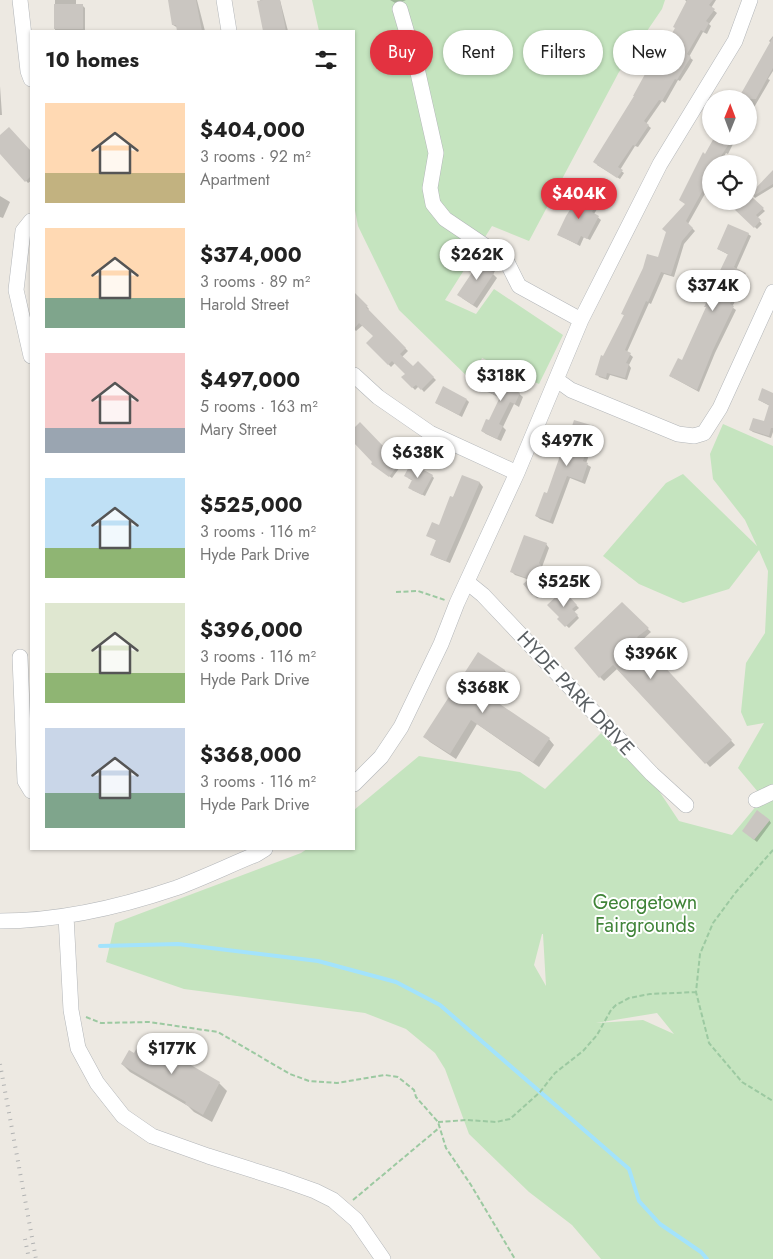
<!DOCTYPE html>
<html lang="en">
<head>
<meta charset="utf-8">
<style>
	:root { --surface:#fff; --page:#f6f6f6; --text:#222; --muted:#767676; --accent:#e33240 }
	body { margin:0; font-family:Jost,sans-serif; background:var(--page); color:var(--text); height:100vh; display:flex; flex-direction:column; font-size:19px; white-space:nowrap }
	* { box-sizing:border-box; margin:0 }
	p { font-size:16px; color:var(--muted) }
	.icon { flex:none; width:28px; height:28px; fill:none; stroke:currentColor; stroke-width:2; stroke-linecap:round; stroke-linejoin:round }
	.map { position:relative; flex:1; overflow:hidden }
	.panel { position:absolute; left:30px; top:30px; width:325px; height:820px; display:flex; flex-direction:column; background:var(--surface); border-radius:0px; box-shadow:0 1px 4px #0004 }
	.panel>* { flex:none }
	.top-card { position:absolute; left:370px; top:30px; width:328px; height:45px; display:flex; gap:10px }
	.needle { width:32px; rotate:1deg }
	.controls { position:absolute; left:702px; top:90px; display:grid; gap:10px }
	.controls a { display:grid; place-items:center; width:55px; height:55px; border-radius:50%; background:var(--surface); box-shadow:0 1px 4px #0004; font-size:25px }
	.price { position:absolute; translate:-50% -42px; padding:0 11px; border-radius:18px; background:#fff; color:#222; font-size:16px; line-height:32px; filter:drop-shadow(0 1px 2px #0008) }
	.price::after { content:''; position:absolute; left:50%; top:30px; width:15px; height:11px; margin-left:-8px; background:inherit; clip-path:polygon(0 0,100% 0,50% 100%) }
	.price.active { background:var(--accent); color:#fff }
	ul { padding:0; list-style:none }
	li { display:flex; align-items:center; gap:15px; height:125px; padding:0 15px }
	li span { display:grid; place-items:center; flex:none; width:140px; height:100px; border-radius:0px; color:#555 }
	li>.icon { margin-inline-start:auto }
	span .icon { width:60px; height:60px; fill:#fffc; stroke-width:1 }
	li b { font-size:21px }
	h2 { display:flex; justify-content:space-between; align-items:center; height:60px; padding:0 15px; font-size:21px }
	.tag { padding:0 18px; border-radius:22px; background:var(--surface); box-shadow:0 1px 4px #0004; font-size:18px; line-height:45px }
	.tag.active { background:var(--accent); color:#fff }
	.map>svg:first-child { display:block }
</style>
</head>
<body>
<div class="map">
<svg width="773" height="1259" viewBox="0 0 773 1259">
	<rect width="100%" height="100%" fill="#ede9e2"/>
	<path fill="#c5e4bf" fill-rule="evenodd" d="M312 0H665L662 9 619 72 529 241 492 226 445 300 476 314 494 289 563 335 539 384 482 358 472 381 399 310 358 226 354 205V31H319Z
		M723 424 773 446V1259H601L572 1225 529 1192 469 1134 445 1069 435 1053 406 1029 365 1013 184 989 106 962 115 923 301 853 307 849H354V810L419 756 520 772 545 789 601 733 659 791 679 821 732 835 763 798 738 768 764 723 747 726 741 712 746 663 765 633 768 571 759 550 729 589 683 603 639 584 603 556 666 483 683 474 757 546 745 520 713 479 710 454ZM542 934H543L546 986 534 965ZM657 1013 674 1034 643 1020 596 1023Z"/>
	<path fill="#0003" d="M55 0H76V5H82L85 8V31H55Z
		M169 0H197L205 31H179L178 28 173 25Z
		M260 0H280L288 31H291H265Z
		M390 0H406L397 4Z
		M685 0H716L711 8 717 13 709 24 711 26 707 34 703 32 689 57 693 60 689 67 680 81 678 80 665 103 662 101 646 124 651 128 638 147 635 146 620 170 624 173 620 179 597 165 676 29 687 2Z
		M773 36V71L768 79 770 80 749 116V99H738L740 98 771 43 769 41Z
		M0 86 2 115H0Z
		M10 130 31 153V181L28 183 0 153V137Z
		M716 136H737L728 154 726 153 720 164H711V183L688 224 695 231 684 244 674 277 664 274 651 304 649 303 627 352 633 357 629 365 631 368 627 380 610 375 608 380 599 377 597 374 625 316 623 314 659 259 686 204 680 200Z
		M773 172V187L755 198 752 194Z
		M582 195 599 206 594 214 601 220 590 240 584 237 580 246 559 235Z
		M0 196 10 202 3 218 0 217Z
		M749 196 765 211 757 218 762 224 757 229 736 209 749 201Z
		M748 234 751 236 736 270 748 277 732 307 736 310 715 353 699 392 670 376 683 362 729 255 718 249Z
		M493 264 497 268 493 274 497 278 477 308 462 298Z
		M354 293 369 309 367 311 408 351 402 357 413 368 418 363 436 380 424 392 419 386 415 390 403 377 407 374 395 363 391 367 368 343 374 336 363 325 356 331 354 329Z
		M518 382 521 385 518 393 523 397 519 407 514 404 503 427 506 430 501 441 486 434 482 431 489 422 501 399 489 392Z
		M773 394V432L771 438 753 432 750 430 765 423 770 406 759 400Z
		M467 400 469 402 462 417 436 403Z
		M360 424 384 449 393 450 395 452 390 459 400 467 392 478 375 466 374 462 354 441V429Z
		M593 427 597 430 586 464 591 467 585 484 570 478 553 524 540 519 536 516 548 494 565 453Z
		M432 476 434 478 425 496 412 490 413 481 408 478Z
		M463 477 480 483 483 487 450 563 435 557 432 554 437 541 428 535 439 527Z
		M546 544 549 548 542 567 555 582 537 598 525 584 530 580 515 575 512 572Z
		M563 592 579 608 574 612 579 618 569 628 559 619Z
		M622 604 651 632 640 642 735 745 710 767 617 669 604 681 600 677Z
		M504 670 510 676 493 702 549 739 554 745 539 767 477 724 456 759 430 742 425 737Z
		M769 820 771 823 757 842 746 833Z
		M122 1064 219 1083 227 1091 212 1122 194 1112 188 1106 130 1072Z"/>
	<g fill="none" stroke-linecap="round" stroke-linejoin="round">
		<path stroke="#a3e3fc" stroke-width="4" d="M100 946 178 944 318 961 396 982 440 1005 629 1169 639 1201 660 1224 701 1252 707 1259"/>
	</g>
	<path fill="#cac6c1" d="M168 0H196L202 31H177L176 25H172Z
		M263 0H280L286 31H263L257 1Z
		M687 0H713L709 5 715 9 706 21 709 23 704 32 701 30 687 54 691 57 686 65 677 80 675 79 662 101 659 100 644 121 649 125 635 146 633 145 618 167 623 170 617 178 593 162 634 96H633L656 54 659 56 675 28 673 27Z
		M54 4H83V29H54Z
		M773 37V68L756 99H738Z
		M9 127 31 151V176L25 182 0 154V135Z
		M715 136H734L716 164H711V182L708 181 686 221 693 228 682 241 671 275 661 272 648 302 646 301 625 350 631 353 626 363 629 364 625 378 607 373 606 378 595 375 601 355 603 356 624 315 621 314 643 268 647 254 658 257 666 232 662 229 685 204 679 200 703 152 705 154Z
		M773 170V184L752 197 764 208 756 215 761 220 754 228 734 209 742 201H749V193L752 196 750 194Z
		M581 193 597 202 592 212 599 216 587 239 581 236 577 244 557 235 566 216Z
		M728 224 749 233 734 267 746 273 730 304 734 306 713 350 697 390 669 376 678 358 682 360 706 307H704L717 282 715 281 728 254 717 249Z
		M483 256 494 263 489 270 494 273 473 305 457 295Z
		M354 292 368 306 366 307 406 348 400 354 413 366 418 361 434 377 421 390 416 385 412 388 401 377 405 374 392 361 388 365 366 343 373 336 359 323 354 329Z
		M497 371 519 381 514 390 520 393 515 404 510 402 499 424 503 426 497 439 481 431 486 419 489 420 500 397 487 392Z
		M443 386 467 399 459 415 435 403Z
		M762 388 773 393V428H771L769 436 749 430 753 418 764 421 769 405 758 400Z
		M574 420 594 426 583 461 588 463 582 481 567 476 550 521 535 516 544 492 547 493 562 450 564 451Z
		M360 422 384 447 386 444 394 449 388 456 399 464 389 477 371 464 372 462 354 443V428Z
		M411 463 433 475 422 495 408 488 412 480 404 476Z
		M462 475 480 482 446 561 430 555 436 540 426 536 432 522 439 525 450 496 453 497Z
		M524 535 547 543 539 563 553 578 532 595 523 584 529 579 510 572Z
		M563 590 577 605 572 609 578 615 565 627 557 619 559 617 547 605Z
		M622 602 649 628 637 637 732 740 705 764 613 665 599 678 574 648Z
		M478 652 505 670 488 696 550 738 533 762 471 720 450 754 423 737Z
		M757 810 770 820 754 840 742 831Z
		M143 1037 220 1082 203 1115 185 1104 186 1102 121 1064 129 1050 134 1053Z"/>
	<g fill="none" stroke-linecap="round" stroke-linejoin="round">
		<g stroke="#b3b6b9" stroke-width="16">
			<path id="minor" d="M20 0 28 71 31 79
				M224 0 229 31
				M400 9 416 64 436 153 430 188 433 204 445 219 506 260 519 286 581 320
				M31 356 16 290 23 231 31 221
				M354 375 378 397 430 433 517 473
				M557 380 571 390 678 434 694 436 704 433 720 408 773 292
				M467 582 483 595 652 774 686 805
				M20 657 25 781 31 791
				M354 784 381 757 401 727 441 644 457 603 517 473 581 320 660 164 735 41 750 0
				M756 800 773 792
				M66 916 71 1010 78 1048 97 1083 123 1116 152 1136 208 1156 284 1180 315 1191 333 1200 356 1220 383 1259
				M0 921C60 921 120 907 176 888 203 878 230 865 257 854L265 849"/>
		</g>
		<path stroke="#9cc9a1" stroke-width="2" stroke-dasharray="5 2.5" stroke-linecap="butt" d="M396 592 418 591 445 600
			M773 850 736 892 713 923 700 954 696 992 709 1043 742 1082 773 1101
			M86 1017 101 1023 149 1022 218 1032 290 1074 309 1081 337 1083 385 1075 398 1077 414 1090 416 1097 438 1122 446 1148 471 1185 515 1259
			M438 1122 467 1120 496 1122 510 1119 540 1092 555 1073 583 1051 597 1035 611 1010 616 1005 629 998 650 994 698 992
			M353 1200 439 1128"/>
		<use href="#minor" stroke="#fff" stroke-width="15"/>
		<path stroke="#b1b2b2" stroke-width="4" stroke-dasharray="1 6" stroke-linecap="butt" d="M0 1064 36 1259
			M25 1239 29 1259"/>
	</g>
	<g text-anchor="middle" stroke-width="4" stroke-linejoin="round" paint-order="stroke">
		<g font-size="20" fill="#5a5f62" stroke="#fff">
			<text transform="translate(576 693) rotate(47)" y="7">HYDE PARK DRIVE</text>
		</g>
		<g font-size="20" fill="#408438" stroke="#fff">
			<text x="645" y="909">Georgetown<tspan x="645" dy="23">Fairgrounds</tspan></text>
		</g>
	</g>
</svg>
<div class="controls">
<a><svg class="needle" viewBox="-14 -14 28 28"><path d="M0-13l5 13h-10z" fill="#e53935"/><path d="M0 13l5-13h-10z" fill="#767676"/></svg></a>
<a><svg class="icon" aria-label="locate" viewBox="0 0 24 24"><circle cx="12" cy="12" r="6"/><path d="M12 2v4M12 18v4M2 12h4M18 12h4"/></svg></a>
</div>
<b class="price active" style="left:579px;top:220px">$404K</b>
<b class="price" style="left:477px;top:281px">$262K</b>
<b class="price" style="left:713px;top:312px">$374K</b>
<b class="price" style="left:501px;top:402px">$318K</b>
<b class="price" style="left:567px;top:467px">$497K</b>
<b class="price" style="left:418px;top:479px">$638K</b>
<b class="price" style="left:564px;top:608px">$525K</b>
<b class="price" style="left:651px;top:680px">$396K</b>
<b class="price" style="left:483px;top:714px">$368K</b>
<b class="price" style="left:172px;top:1075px">$177K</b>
<div class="top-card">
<a class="tag active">Buy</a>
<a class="tag">Rent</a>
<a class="tag">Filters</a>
<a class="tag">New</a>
</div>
<section class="panel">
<h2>10 homes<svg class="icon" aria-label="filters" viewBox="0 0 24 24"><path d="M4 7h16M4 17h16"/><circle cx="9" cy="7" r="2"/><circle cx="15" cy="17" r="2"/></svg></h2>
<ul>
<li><span style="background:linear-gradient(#ffd9b3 70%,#c2b280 0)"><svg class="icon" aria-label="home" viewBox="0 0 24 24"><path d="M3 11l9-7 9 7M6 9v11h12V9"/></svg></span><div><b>$404,000</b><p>3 rooms · 92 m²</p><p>Apartment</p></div></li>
<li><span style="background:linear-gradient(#ffd9b3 70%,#7fa58c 0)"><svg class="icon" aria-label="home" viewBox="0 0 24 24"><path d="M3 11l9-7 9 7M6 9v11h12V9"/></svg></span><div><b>$374,000</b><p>3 rooms · 89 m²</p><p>Harold Street</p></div></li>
<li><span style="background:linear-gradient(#f6c9c9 75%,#9aa5b1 0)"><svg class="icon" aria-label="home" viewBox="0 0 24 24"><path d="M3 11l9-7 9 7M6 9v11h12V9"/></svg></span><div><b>$497,000</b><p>5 rooms · 163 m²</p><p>Mary Street</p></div></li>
<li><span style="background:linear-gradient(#bfe0f5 70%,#8fb573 0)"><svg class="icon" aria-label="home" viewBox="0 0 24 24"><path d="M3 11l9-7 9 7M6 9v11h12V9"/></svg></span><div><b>$525,000</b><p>3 rooms · 116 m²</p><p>Hyde Park Drive</p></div></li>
<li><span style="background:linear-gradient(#dfe7d0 70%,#8fb573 0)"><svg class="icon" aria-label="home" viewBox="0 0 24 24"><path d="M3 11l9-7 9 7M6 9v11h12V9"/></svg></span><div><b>$396,000</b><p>3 rooms · 116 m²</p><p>Hyde Park Drive</p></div></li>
<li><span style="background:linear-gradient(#c9d6e8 65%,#7fa58c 0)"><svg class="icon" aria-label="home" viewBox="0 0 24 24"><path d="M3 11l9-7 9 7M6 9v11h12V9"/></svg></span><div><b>$368,000</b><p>3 rooms · 116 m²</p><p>Hyde Park Drive</p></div></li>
</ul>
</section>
</div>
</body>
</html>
